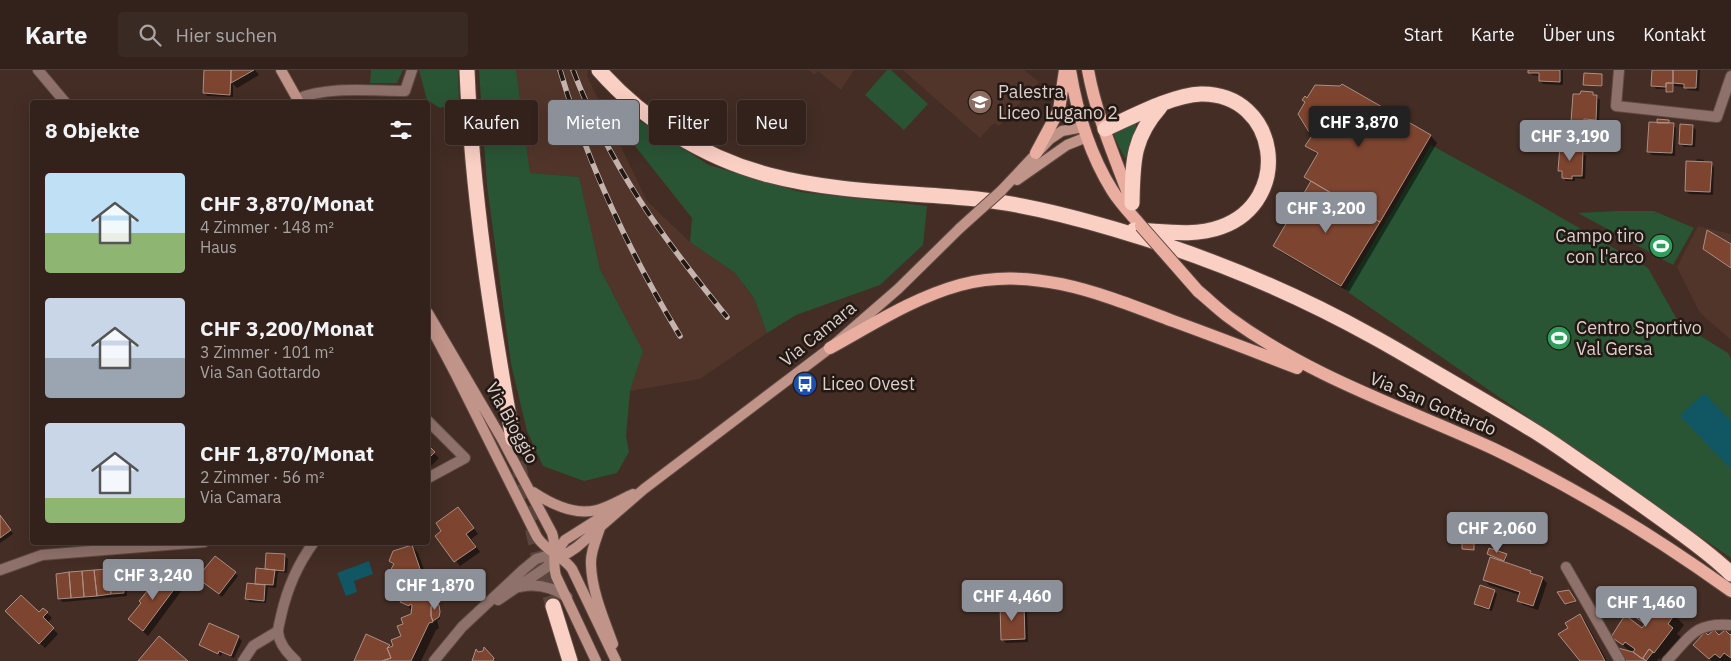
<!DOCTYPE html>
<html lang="de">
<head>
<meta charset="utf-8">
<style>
	:root { --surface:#32221b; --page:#3a2a24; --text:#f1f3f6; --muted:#a8a4a3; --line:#4d3f3a; --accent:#8c9099 }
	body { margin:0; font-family:"IBM Plex Sans",sans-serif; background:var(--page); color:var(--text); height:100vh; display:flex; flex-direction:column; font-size:19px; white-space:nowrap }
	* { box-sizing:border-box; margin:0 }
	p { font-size:16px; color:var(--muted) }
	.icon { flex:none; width:28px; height:28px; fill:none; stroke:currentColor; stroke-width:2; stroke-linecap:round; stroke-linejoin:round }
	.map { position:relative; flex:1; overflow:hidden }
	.panel { position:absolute; left:30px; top:30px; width:400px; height:445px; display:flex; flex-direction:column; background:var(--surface); border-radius:5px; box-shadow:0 5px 20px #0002,0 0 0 1px var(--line) }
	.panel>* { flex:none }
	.hud { position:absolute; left:445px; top:30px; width:475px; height:45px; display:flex; gap:10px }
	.price { position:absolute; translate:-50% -42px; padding:0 11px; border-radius:5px; background:var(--accent); color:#fff; font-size:16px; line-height:32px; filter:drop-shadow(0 1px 2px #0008) }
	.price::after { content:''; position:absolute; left:50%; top:30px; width:15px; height:11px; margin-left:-8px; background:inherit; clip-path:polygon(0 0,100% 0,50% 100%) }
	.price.current { background:#222; color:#fff }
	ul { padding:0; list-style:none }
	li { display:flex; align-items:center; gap:15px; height:125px; padding:0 15px }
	li span { display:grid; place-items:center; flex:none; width:140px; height:100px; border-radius:5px; color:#555 }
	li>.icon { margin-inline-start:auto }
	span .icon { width:60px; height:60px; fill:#fffc; stroke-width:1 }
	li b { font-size:21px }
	h2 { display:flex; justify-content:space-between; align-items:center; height:60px; padding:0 15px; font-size:21px }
	.pill { padding:0 18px; border-radius:5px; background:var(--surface); box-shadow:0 5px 20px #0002,0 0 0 1px var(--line); font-size:18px; line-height:45px }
	.pill.current { background:var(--accent); color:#fff }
	header { display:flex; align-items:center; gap:30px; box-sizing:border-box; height:70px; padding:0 25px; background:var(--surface); border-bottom:1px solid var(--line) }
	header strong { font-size:24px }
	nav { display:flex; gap:28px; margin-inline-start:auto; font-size:18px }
	.search { width:350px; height:45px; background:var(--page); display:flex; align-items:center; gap:12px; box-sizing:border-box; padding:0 18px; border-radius:5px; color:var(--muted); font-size:19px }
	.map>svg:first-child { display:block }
</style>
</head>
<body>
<header>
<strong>Karte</strong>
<div class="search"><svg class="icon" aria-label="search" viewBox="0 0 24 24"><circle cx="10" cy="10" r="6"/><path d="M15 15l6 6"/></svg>Hier suchen</div>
<nav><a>Start</a><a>Karte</a><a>Über uns</a><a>Kontakt</a></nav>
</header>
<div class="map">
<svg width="1731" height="591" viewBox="0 0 1731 591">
	<rect width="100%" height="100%" fill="#432d24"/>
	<path fill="#52352a" d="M516 0H588L587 6 647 131 690 172 735 203 754 228 767 263 700 309 630 321 643 281 600 199 579 107 530 103Z
		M809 0H854L841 20 818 1 814 5Z
		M903 0H1024L1039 12 999 56 994 53 980 68Z
		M1698 156 1731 164V270L1700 243 1677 197Z"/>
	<path fill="#295535" d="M371 0H403L397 13H370Z
		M419 0H458L459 33 440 38 427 30Z
		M479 0H516L530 103 579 107 600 199 643 281 630 321 626 366 629 382 617 403 584 411 543 396 527 361 511 294 487 115Z
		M887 0H891L928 34 904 60 865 25Z
		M635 48 709 95 800 122 927 136 923 175 880 215 796 245 767 263 754 228 735 203 690 172 692 148 620 57Z
		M1134 54H1136V57L1125 89 1114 66 1115 63Z
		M1431 75 1531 130 1648 198 1679 253 1728 283 1731 289V488L1345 220Z
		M1618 141H1654L1694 158 1673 195 1578 143Z"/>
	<path fill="#105663" d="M1704 323 1731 351V395L1729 397 1680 346Z
		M369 491 373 504 354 511 357 522 346 526 337 503Z"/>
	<path fill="#0007" d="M205 0H255L259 5 237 18 233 14V27L207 26 204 22Z
		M1529 0H1563V15L1543 14 1540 11V6L1532 5Z
		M1653 0H1700L1699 21 1688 20 1685 17 1674 16V23H1668L1667 19H1656L1653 15Z
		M1602 6 1603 17 1585 15Z
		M1592 23 1600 30 1599 53 1587 52V56L1576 55 1572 52Z
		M1668 51 1670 54 1673 55 1676 58 1675 86 1652 85 1648 81Z
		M1682 56H1693L1696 60 1695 77H1684L1681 74Z
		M1431 66 1437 73 1349 222 1281 182 1274 176 1312 113 1306 107 1318 85 1307 76Z
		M1577 77 1580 82 1586 86 1585 109 1575 108V111H1566L1560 100Z
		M1697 89 1704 90 1705 93 1711 94 1714 97 1713 125 1689 124 1686 121Z
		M428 377 439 388 428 399Z
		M463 444 478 464 471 469 480 482 460 496 437 466Z
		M0 445 13 464 0 473Z
		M412 476 418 483 436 534 440 539V549L437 550 439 558 436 560 421 591H356L389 576 391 578 394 576 402 567 405 554 412 545 413 541 402 532 405 526 401 522 404 515 395 507 397 503 393 499 395 496 390 491Z
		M1489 484 1506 485 1507 486 1505 493 1530 502 1534 505 1542 508 1547 513 1538 540 1523 535 1518 530 1520 525 1489 515 1484 509 1504 491Z
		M285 486 288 489 287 503 278 502 276 518 268 517 266 533 250 532 246 528 266 500Z
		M121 499 125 502 127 526 63 532 59 529Z
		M235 503 238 506 222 527 202 511Z
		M163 504 182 520 148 566 129 549Z
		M1494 521 1497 524 1492 541 1479 537 1476 533Z
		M1570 523 1576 532 1567 535 1566 533Z
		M1024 536 1027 539 1028 572 1006 573 1002 569Z
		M43 539 52 548 47 553 58 564 45 578 7 541 39 543Z
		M1580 545 1585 551 1607 591H1581L1570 558Z
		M1635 545H1674L1684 555 1677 564 1682 568 1663 591 1659 588 1657 591H1627L1632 583 1613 567 1643 560 1645 556Z
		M210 555 239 568 242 571 234 588 222 583 221 586 204 578 201 575Z
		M1731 566V591H1712L1695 575 1708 567Z"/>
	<path fill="#7d442f" stroke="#ab8f85" d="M204 0H231L230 25 203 23Z
		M231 0H254L231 13Z
		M1528 0H1560V12L1539 11V3H1528Z
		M1652 0H1673V13H1666V17L1651 16Z
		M1673 0H1697L1696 18H1684V14L1673 13Z
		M1584 3 1602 4V16L1583 15Z
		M1666 13H1673V22H1666Z
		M1342 14 1431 65 1380 152 1304 107 1318 83 1305 76 1313 64 1309 62 1298 44 1305 32 1302 30 1305 26 1307 28 1315 15 1340 16Z
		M1581 21 1593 22V25H1597L1596 50 1584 49V53L1571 52 1573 24H1580Z
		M1657 49 1669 50V53H1657Z
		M1649 52 1674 53 1672 83 1647 82Z
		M1680 54 1693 55 1692 75 1679 74Z
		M1560 75 1577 76V81H1583L1582 106H1572V109L1562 108V101H1558Z
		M1686 91 1712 92 1710 122 1685 121Z
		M1311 111 1380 152 1341 216 1273 176Z
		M1707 160 1731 174V198L1703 179Z
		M428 375 435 382 428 389Z
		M458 437 474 458 466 464 476 477 454 492 435 466 441 461 436 453Z
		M0 445 11 460 0 468Z
		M1462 470 1474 471V480L1462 479Z
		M412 475 430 529 434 531 431 537V546L433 552 429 553 411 591H382L391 588 387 578 393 576 391 570 401 566 397 556 403 554 401 548 411 544 412 535 410 534 409 536 400 532 404 525 399 522 404 512 394 508 397 502 391 499 394 494 389 491 393 481Z
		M1489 478 1507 484 1504 491 1487 484Z
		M266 483 285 484 284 501 265 499Z
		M215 486 236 502 219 524 197 508Z
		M1490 487 1531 501 1530 503 1543 507 1533 536 1517 531 1520 522 1483 510Z
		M122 497 124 523 111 524 108 499Z
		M256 498 275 500 273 515 255 514Z
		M108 499 111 524 97 526 94 500Z
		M94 500 97 526 84 527 82 501Z
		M82 501 84 527 71 528 69 502Z
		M69 502 71 528 58 529 56 504Z
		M163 502 178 514 143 561 128 549 141 533 139 531Z
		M247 513 265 515 264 531 245 529Z
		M1480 515 1495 520 1489 539 1474 534Z
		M1569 520 1576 531 1565 534 1557 522Z
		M21 525 39 542 43 538 48 542 43 547 54 558 39 574 5 541Z
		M1649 525 1675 544 1668 554 1673 558 1654 583 1649 579 1642 589 1633 582 1635 579 1625 572 1623 575 1611 567 1625 545 1642 558 1645 554 1634 546Z
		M434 531 439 535 440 542 439 547 433 551 431 546V537Z
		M1024 534 1025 569 1001 570 1000 535Z
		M1580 544 1605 591H1580L1558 564 1568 558 1565 553Z
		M209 553 239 566 231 586 219 581 218 584 199 575Z
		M1714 560 1719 565 1725 560 1730 565 1731 564V588L1724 583 1720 588 1715 584 1709 589 1693 575 1705 562 1708 565Z
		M366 564 390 575 387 578 391 588 382 591H354Z
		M159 566 188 591H138Z
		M484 577 494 588 493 591H472L476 579 478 582 483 581Z
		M1618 578 1633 582 1646 591H1625Z
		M1649 579 1653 582 1646 591 1643 588Z"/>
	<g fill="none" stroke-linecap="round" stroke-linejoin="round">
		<path stroke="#5a453d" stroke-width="15" stroke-dasharray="15 8" stroke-linecap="butt" d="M513 369 539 489 553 536"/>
		<g stroke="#5f4a42" stroke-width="12">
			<path id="street" d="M38 0 65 32
				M1619 0 1616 36 1717 47 1731 6
				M297 29C328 16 371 21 405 21L412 0
				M428 351 465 388 428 408
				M1566 497 1620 591
				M0 500 42 485 204 472
				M520 517C537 513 552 517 567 527
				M498 530 547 497 554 485
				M243 591 253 576 278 561
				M296 591C287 583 279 574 278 562 278 557 280 551 281 546 287 519 297 495 314 472
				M434 591 462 557 524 499 536 489 546 486 554 485
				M1667 591C1690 567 1694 552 1731 555"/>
		</g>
		<g stroke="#5f4a42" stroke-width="12">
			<path id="secondary" d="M281 0 299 32
				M1017 110 1067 75 1087 67
				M1001 121 1050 69 1062 61 1083 57
				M428 243 502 369 552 463C557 477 552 492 556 506L596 591
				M428 252 456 305 537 467C547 482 563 486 572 499L616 591
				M533 422C551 434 575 446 597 440 609 437 622 429 633 424
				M600 458C596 470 590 483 591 495 592 522 604 549 613 574
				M555 484 565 470 614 439
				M554 485 568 483 577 477 644 419 830 278 898 219 960 158"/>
		</g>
		<g stroke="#5f4a42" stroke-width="14">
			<path id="primary" d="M1070 0C1077 42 1089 83 1112 120 1120 133 1131 144 1141 156
				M1088 0C1096 45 1115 88 1131 131
				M1036 83 1059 40 1065 0
				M1198 221C1209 230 1219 240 1230 248 1310 307 1405 338 1494 379 1577 419 1656 467 1731 521
				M830 278C872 255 913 228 960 215 1034 195 1104 225 1173 251 1214 266 1256 282 1297 298"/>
		</g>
		<g stroke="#5f4a42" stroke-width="17">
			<path id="highway" d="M467 0C472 124 491 247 513 369
				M599 0C643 50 704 88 769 105 837 123 908 122 977 129 1023 134 1070 146 1114 159 1203 185 1291 221 1372 266 1396 279 1419 293 1443 307 1472 324 1502 341 1531 359 1551 371 1570 385 1589 398 1615 416 1641 434 1667 453 1689 469 1712 485 1731 504
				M1105 59C1132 47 1172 25 1201 24 1279 23 1294 131 1221 157 1194 167 1162 161 1134 160
				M1132 133C1133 92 1132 69 1160 37
				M553 536 570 591"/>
		</g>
		<use href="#street" stroke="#8e716a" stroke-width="10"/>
		<use href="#secondary" stroke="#c19489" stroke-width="10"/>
		<use href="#primary" stroke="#e9aea0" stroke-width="12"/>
		<use href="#highway" stroke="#facfc4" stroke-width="15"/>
		<g stroke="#c4b4ad" stroke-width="5.5">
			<path id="rail" d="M560 0C588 95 629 182 680 266
				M573 0C610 97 662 167 727 247"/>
		</g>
		<use href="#rail" stroke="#221814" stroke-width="4" stroke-dasharray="11" stroke-linecap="butt"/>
		<g stroke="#5f4a42" stroke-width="12" stroke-linecap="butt">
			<path id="secondary-bridge" d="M960 158 1001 121"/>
		</g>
		<g stroke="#5f4a42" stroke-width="14" stroke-linecap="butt">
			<path id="primary-bridge" d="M1141 156 1198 221"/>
		</g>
		<use href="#secondary-bridge" stroke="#c19489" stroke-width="10"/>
		<use href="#primary-bridge" stroke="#e9aea0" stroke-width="12"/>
	</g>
	<defs>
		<g id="school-disc" transform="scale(1.25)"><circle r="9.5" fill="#8d6e63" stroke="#221814"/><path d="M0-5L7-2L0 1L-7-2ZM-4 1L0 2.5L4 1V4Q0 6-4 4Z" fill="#fff"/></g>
		<g id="stadium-disc" transform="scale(1.25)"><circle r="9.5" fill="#2e9e5b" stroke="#221814"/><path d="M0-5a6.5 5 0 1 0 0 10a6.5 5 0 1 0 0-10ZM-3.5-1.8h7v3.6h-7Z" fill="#fff"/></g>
		<g id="bus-disc" transform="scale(1.25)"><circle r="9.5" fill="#1a4fb4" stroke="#221814"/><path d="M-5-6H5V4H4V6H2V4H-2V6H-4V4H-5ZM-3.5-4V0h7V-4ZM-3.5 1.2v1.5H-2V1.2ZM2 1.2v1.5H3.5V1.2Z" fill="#fff"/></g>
	</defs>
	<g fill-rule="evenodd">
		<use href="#school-disc" x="980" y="32"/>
		<use href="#stadium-disc" x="1661" y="176"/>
		<use href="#stadium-disc" x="1559" y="268"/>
		<use href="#bus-disc" x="805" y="314"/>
	</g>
	<g text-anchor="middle" stroke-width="5" stroke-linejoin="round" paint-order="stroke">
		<g font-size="18" fill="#decfc9" stroke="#221814" text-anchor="start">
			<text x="998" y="28">Palestra<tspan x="998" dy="21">Liceo Lugano 2</tspan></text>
			<text x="1644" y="172" text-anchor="end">Campo tiro<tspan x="1644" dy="21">con l'arco</tspan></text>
			<text x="1576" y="264">Centro Sportivo<tspan x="1576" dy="21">Val Gersa</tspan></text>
			<text x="822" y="320">Liceo Ovest</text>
		</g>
		<g font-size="18" fill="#decfc9" stroke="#221814">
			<text transform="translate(818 264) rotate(-39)" y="6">Via Camara</text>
			<text transform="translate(1433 334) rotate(23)" y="6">Via San Gottardo</text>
			<text transform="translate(512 353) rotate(61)" y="6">Via Bioggio</text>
		</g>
	</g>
</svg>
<b class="price current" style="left:1359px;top:78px">CHF 3,870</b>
<b class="price" style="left:1570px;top:92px">CHF 3,190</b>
<b class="price" style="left:1326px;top:164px">CHF 3,200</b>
<b class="price" style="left:1497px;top:484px">CHF 2,060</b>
<b class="price" style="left:153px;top:531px">CHF 3,240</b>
<b class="price" style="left:435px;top:541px">CHF 1,870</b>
<b class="price" style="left:1012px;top:552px">CHF 4,460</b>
<b class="price" style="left:1646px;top:558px">CHF 1,460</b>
<div class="hud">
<a class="pill">Kaufen</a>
<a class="pill current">Mieten</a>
<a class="pill">Filter</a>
<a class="pill">Neu</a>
</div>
<section class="panel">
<h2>8 Objekte<svg class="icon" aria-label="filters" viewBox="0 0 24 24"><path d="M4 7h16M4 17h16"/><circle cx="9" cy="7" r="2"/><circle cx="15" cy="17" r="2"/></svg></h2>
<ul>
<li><span style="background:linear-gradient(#bfe0f5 60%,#8fb573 0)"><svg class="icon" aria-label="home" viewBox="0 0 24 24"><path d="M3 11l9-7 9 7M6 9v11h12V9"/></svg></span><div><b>CHF 3,870/Monat</b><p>4 Zimmer · 148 m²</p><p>Haus</p></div></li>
<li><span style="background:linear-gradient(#c9d6e8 60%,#9aa5b1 0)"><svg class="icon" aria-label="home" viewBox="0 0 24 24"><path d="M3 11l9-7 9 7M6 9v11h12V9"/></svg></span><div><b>CHF 3,200/Monat</b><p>3 Zimmer · 101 m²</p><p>Via San Gottardo</p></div></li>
<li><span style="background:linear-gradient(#c9d6e8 75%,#8fb573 0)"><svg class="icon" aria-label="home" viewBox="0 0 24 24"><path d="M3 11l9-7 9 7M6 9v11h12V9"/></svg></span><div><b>CHF 1,870/Monat</b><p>2 Zimmer · 56 m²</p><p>Via Camara</p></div></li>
</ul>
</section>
</div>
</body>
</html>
